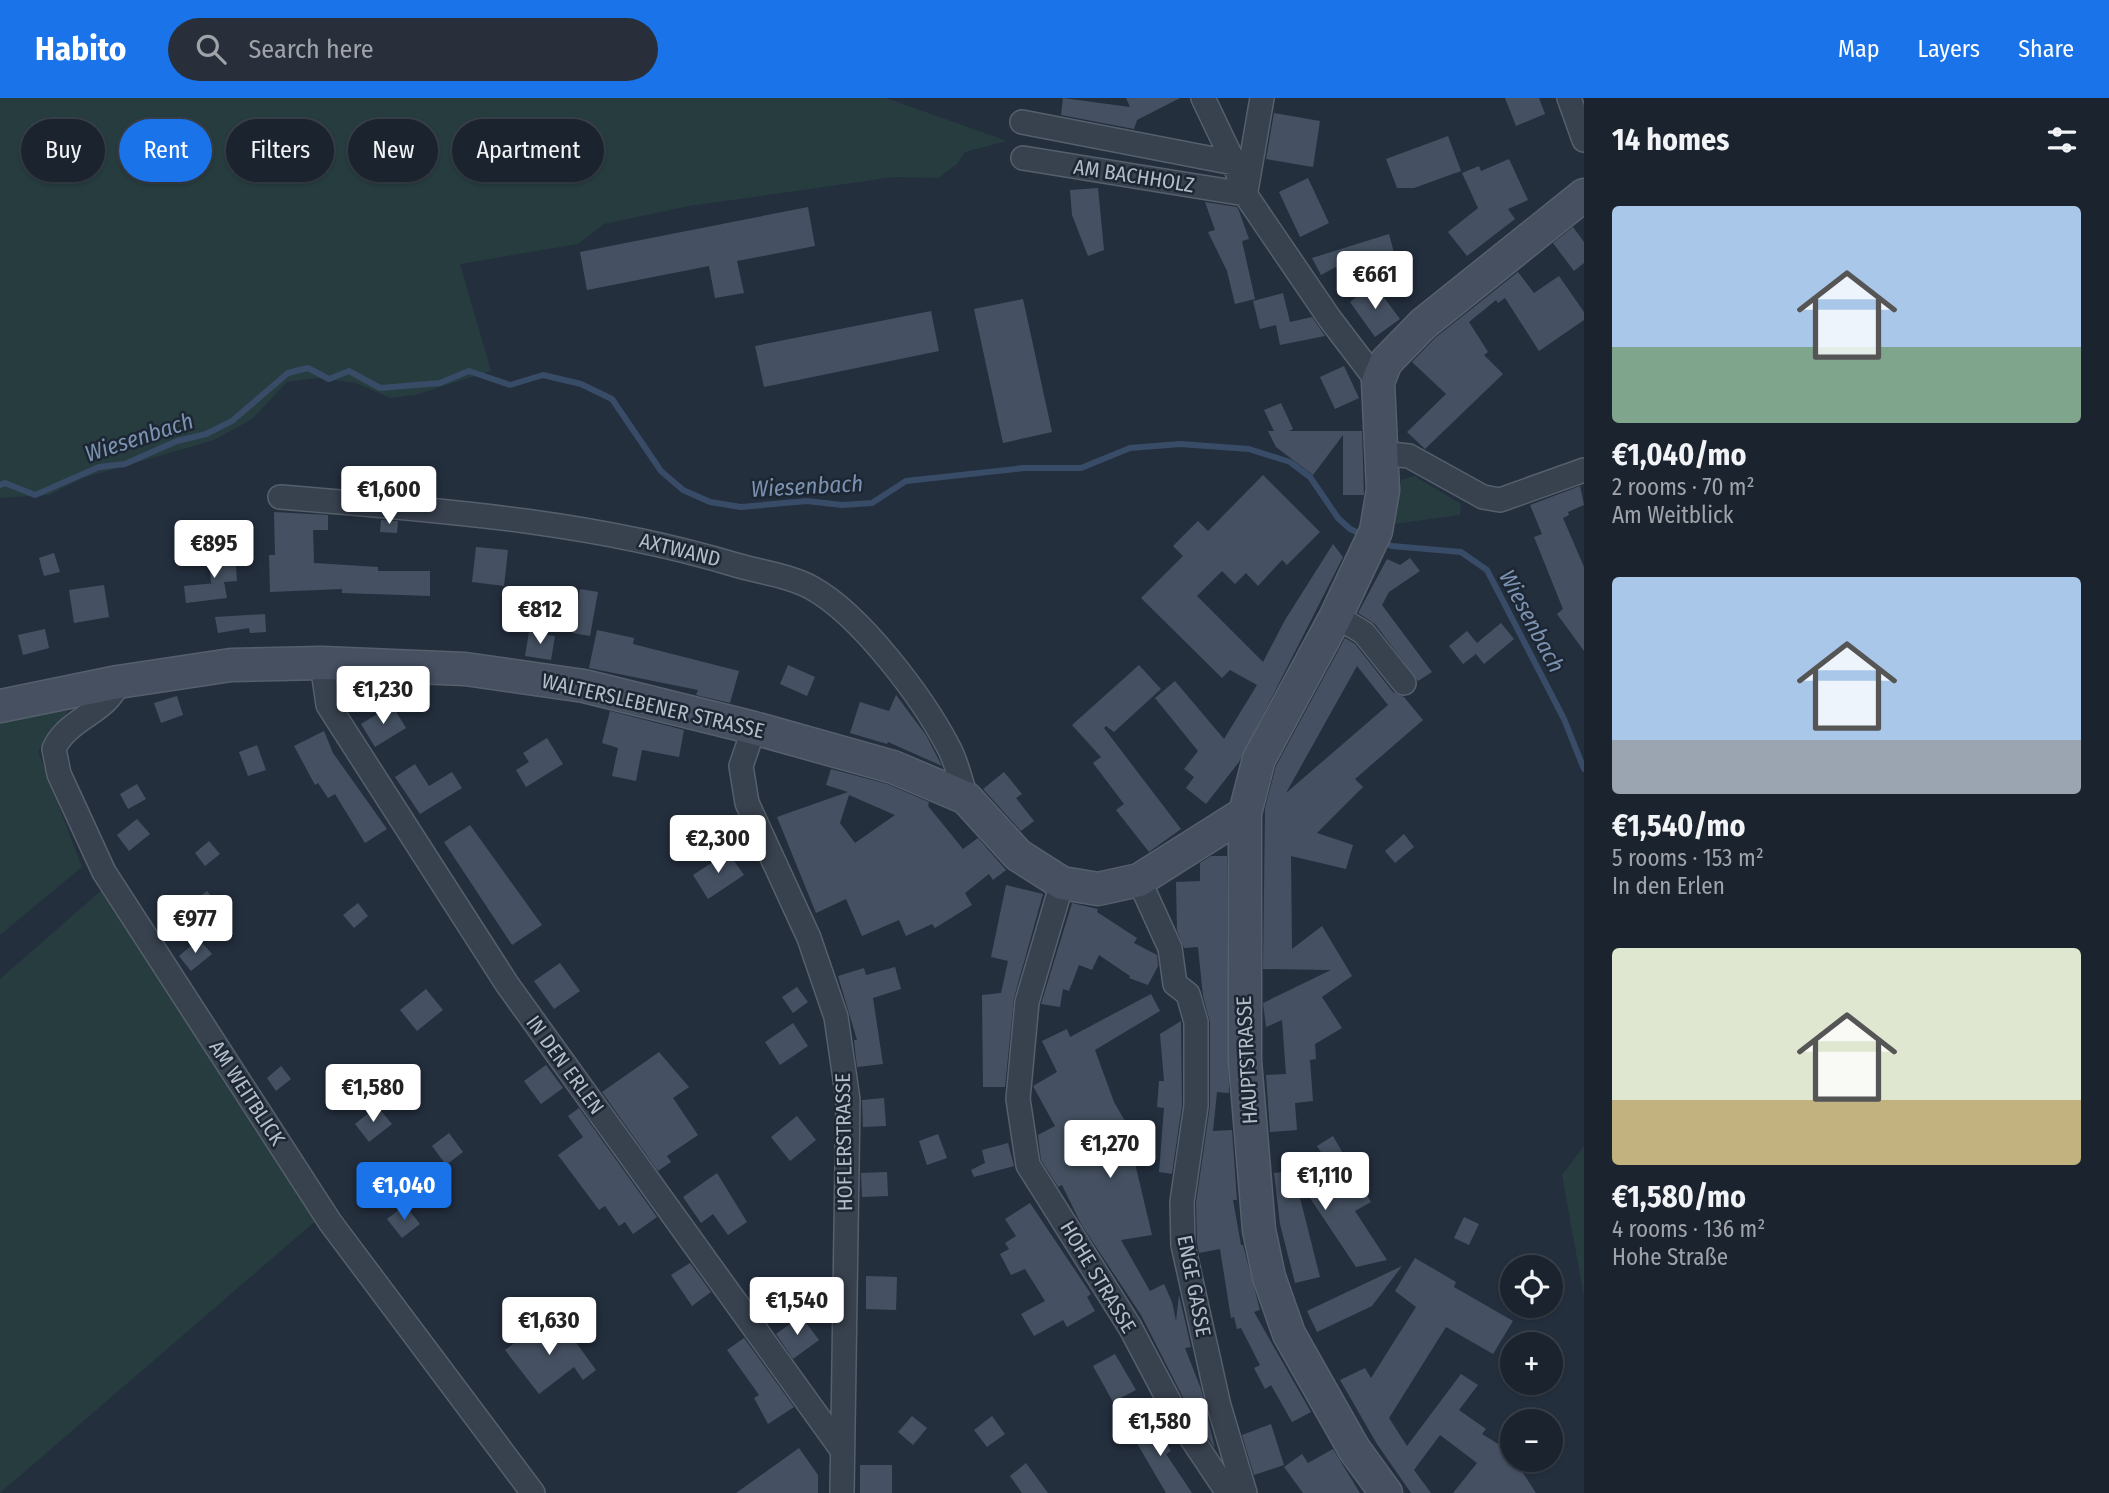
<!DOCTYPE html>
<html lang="en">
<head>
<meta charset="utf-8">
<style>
	:root { --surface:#1b232e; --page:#282f3a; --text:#f1f3f6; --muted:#a0a4aa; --line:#39404a; --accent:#1a73e8 }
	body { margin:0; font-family:"Fira Sans Condensed",sans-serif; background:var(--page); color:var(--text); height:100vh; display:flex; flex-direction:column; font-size:26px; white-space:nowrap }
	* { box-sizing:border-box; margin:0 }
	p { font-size:23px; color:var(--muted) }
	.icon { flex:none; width:38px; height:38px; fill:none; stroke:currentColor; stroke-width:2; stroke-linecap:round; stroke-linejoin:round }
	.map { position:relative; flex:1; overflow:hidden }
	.sheet { display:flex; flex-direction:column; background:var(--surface); width:525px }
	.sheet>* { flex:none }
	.guide { position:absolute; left:21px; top:21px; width:665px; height:63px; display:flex; gap:14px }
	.tools { position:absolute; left:1500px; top:1157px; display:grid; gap:14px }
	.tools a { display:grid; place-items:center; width:63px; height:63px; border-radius:50%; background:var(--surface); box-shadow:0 2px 5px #0004,0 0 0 2px var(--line); font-size:35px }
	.price { position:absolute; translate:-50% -60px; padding:0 16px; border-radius:7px; background:#fff; color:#222; font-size:23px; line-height:46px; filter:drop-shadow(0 2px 4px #0008) }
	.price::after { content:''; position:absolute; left:50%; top:42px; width:21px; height:16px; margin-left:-10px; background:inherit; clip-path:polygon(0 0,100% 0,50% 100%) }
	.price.selected { background:var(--accent); color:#fff }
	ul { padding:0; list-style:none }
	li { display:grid; align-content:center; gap:14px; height:371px; padding:0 28px }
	li span { display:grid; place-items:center; height:217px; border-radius:7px; color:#555 }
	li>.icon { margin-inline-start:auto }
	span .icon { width:126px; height:126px; fill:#fffc; stroke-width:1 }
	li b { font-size:30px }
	h2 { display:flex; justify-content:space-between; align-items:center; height:84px; padding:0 28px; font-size:30px }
	.tag { padding:0 24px; border-radius:32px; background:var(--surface); box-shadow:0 2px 5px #0004,0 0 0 2px var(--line); font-size:24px; line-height:63px }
	.tag.selected { background:var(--accent); color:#fff }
	header { display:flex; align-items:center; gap:42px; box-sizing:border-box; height:98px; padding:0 35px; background:var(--accent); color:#fff }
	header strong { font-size:33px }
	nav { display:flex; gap:38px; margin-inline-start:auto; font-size:24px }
	.search { width:490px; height:63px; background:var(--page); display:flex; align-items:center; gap:18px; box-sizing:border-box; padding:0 24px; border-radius:38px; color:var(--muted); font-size:26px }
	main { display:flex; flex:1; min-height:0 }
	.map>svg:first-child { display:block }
</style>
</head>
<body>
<header>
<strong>Habito</strong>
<div class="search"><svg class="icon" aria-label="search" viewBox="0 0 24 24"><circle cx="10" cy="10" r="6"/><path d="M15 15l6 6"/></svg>Search here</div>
<nav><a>Map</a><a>Layers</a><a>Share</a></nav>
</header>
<main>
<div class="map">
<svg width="1584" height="1395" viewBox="0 0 1584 1395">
	<rect width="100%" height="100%" fill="#242f3e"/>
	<path fill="#263c3f" d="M0 0H886L1007 43 965 54 957 66 938 80 894 79 689 108 604 126 578 146 460 166 491 273 415 297 390 300 356 285 318 280 287 284 252 321 214 342 83 380 49 397 0 400Z
		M1414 378 1461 406 1460 417 1394 426 1401 382Z
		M73 607 38 653 82 769 0 837V621Z
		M104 790 319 1120 0 1395V881Z
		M1584 1048V1198L1562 1077Z"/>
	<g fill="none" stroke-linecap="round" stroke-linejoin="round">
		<path stroke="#394c67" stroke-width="6" d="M0 387 5 385 35 397 99 369 125 366 177 343 206 336 232 323 288 275 308 270 329 281 349 273 380 290 440 285 469 273 510 287 543 277 581 286 612 301 661 373 683 392 710 404 741 409 807 403 842 407 872 405 906 383 1024 370H1081L1130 350 1180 346 1249 351 1290 364 1310 379 1338 420 1350 431 1363 437
			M1380 443 1392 448 1461 454 1487 472 1564 621 1584 671"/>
	</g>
	<path fill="#455162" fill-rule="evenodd" d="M1063 0 1130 9 1126 0H1180L1137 22 1134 31 1061 17Z
		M1505 0H1539L1545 16 1516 28Z
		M1274 15 1320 23 1313 69 1266 61Z
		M1448 38 1461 73 1414 90H1397L1386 61Z
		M1509 61 1528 102 1508 111 1515 121 1467 158 1448 134 1478 110 1462 75 1479 68 1481 73Z
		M1308 80 1329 125 1300 139 1279 94Z
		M1098 90 1104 152 1088 158 1072 117 1070 92Z
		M1205 104 1237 109 1239 113 1249 141 1242 143 1255 201 1235 206 1227 173 1208 134 1215 132Z
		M808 109 815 148 737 163 744 195 715 200 709 168 587 192 580 154Z
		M1573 129 1584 144V165L1574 173 1553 145Z
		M1389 136 1396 162 1339 179 1336 169 1321 177 1312 160Z
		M1518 174 1534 195 1559 178 1584 214V222L1539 253 1505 200 1498 205 1496 202 1469 224 1488 254 1484 257 1503 276 1425 351 1407 334 1446 296 1412 264 1435 240Z
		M1374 186 1400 221 1375 239 1350 204Z
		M1283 195 1290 224 1312 219 1325 238 1280 247 1276 227 1260 231 1253 203Z
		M1023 201 1052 334 1003 345 974 211Z
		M931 213 939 253 764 289 755 248Z
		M1344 268 1359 300 1335 311 1320 279Z
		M1281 305 1293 331 1289 333H1362L1364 397H1343V337L1313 377 1276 349 1268 333H1274L1264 312Z
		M1263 377 1320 434 1287 467 1282 462 1258 488 1246 475 1235 486 1222 473 1197 498 1263 564 1285 522 1333 446 1343 459 1239 664 1206 706 1186 690 1194 679 1184 671 1198 653 1155 600 1175 583 1224 641 1257 587 1230 572 1222 580 1141 500 1183 458 1173 448 1198 423 1208 433Z
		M1580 388 1584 407 1568 414 1569 417 1563 420 1584 469V553L1557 516 1563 511 1534 439 1542 436 1530 407Z
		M274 414 328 417V432H313L314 465 378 469V473H430V498L342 495V491L270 494 269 457H275Z
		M381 422 398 423 397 435 380 434Z
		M476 449 508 452 504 488 472 484Z
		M54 455 60 474 44 478 39 460Z
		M235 456 237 483 224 484 227 500 186 505 184 488 216 485H211L209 458Z
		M1410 460 1420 473 1389 494 1382 507 1432 574 1418 583 1375 526 1358 515 1387 461 1400 467Z
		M104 487 109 519 74 525 69 492Z
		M580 491 598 494 590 538 573 535Z
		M265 516 266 534 250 535 249 530 218 535 215 519Z
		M1501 525 1514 541 1484 566 1476 556 1463 566 1449 548 1467 533 1477 545Z
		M45 531 49 550 23 557 18 537Z
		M597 532 634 540 633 546 739 573 730 605 696 597 698 592 589 570Z
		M529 534 555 538 551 562 525 558Z
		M1345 540 1355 546 1393 594 1404 599 1423 622 1355 681 1363 689 1317 735 1353 747 1346 771 1291 758 1292 851 1322 828 1352 878 1322 899 1342 930 1315 946 1316 961 1310 962 1313 1003 1295 1005 1297 1032 1270 1034 1266 977 1286 976 1282 922 1266 929 1263 905 1331 872 1263 871 1265 710 1276 668ZM1357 568 1388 607 1286 695Z
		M788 567 815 579 807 598 780 586Z
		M1139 567 1161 591 1114 634 1106 628 1104 630 1181 731 1149 754 1116 712 1124 706 1093 665 1101 659 1072 627Z
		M896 597 926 637 942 668 888 644 887 646 850 635 860 604 889 613Z
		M177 598 183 617 161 625 154 605Z
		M392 607 406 630 375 649 361 626Z
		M610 613 684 632 679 659 642 652 636 683 612 678 618 650 602 645Z
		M324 633 333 655 387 731 365 745 335 696 328 700 318 685 315 687 294 648Z
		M547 640 563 666 526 689 516 672 529 664 523 655Z
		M257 647 266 672 248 678 239 654Z
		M415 666 429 688 452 674 462 690 420 716 395 679Z
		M831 671 887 686 929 704 928 708 963 751 978 740 1006 772 993 782 989 776 965 795 972 807 935 830 932 826 906 838 899 822 862 838 846 801 816 815 777 719 848 694 826 687ZM849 697 895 717 855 745 840 725Z
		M1004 674 1022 696 1016 700 1034 723 1021 733 983 691Z
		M137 686 146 701 128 711 120 696Z
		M137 721 150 736 129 753 117 737Z
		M470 727 542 827 512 847 444 744Z
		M1404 736 1414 749 1395 765 1385 753Z
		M209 743 220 756 205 768 195 755Z
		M728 754 744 777 708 801 693 777Z
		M1211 758H1227L1229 995 1217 994 1213 1033 1232 1032 1237 1102H1233L1241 1147H1243L1260 1212 1254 1214 1311 1314 1292 1324 1271 1287 1265 1291 1254 1270 1260 1267 1241 1230 1237 1231 1234 1219 1231 1220 1220 1151 1199 1155 1197 1145 1196 1105 1210 1008V924L1203 898 1198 849 1184 850 1177 832 1176 784 1200 783V765Z
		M1006 787 1043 796 1014 900 1005 989H983L982 897 1001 895 1008 863 991 859Z
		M207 793 220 808 196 827 183 811Z
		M358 805 368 818 354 830 343 817Z
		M1072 805 1098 811 1097 814 1137 840 1134 845 1157 857 1158 868 1148 887 1129 880 1130 878 1099 857 1092 872 1079 867 1069 893 1063 891 1060 909 1041 906Z
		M199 841 212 856 191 873 179 858Z
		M560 865 580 893 554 911 534 883Z
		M895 869 901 891 873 900 883 966 857 969 854 942H857L838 878 864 870 866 877Z
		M797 889 808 904 793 915 782 899Z
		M426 891 443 912 417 933 400 912Z
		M1151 896 1160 913 1095 952 1114 1004 1125 1023 1152 1137 1121 1142 1150 1193 1164 1186 1172 1204 1176 1223 1179 1197 1191 1249 1185 1250 1201 1291 1215 1350 1190 1313 1141 1217 1081 1126 1062 1087 1058 1089 1041 1062 1038 1037 1055 1028 1033 988 1057 974 1042 943 1067 931 1070 939Z
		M1181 923 1182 1007 1172 1076 1159 1074 1164 1010 1157 1009 1159 983H1164L1160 936Z
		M793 925 808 948 780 967 765 944Z
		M659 954 689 989 673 1000 698 1037 667 1058 671 1064 658 1073 602 994Z
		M546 967 563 990 541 1006 524 983Z
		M281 968 291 981 276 993 267 980Z
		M884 1000 886 1028 863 1029 862 1002Z
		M377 1008 392 1026 369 1044 355 1026Z
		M579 1010 657 1119 633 1136 625 1124 619 1128 605 1108 599 1112 558 1057 583 1039 568 1018Z
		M797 1018 816 1042 790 1063 771 1039Z
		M449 1035 463 1054 446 1067 432 1048Z
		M938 1036 947 1060 927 1067 919 1043Z
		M1333 1038 1371 1104 1355 1113 1387 1162 1356 1169 1294 1076 1320 1179 1295 1185 1280 1126 1274 1075 1330 1068 1317 1048Z
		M1008 1045 1014 1068 974 1079 971 1072 985 1065 982 1052Z
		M887 1074 888 1098 862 1099 861 1075Z
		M717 1075 747 1124 728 1137 713 1116 701 1125 683 1099Z
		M1030 1105 1091 1196 1087 1199 1095 1213 1067 1229 1063 1222 1034 1238 1021 1216 1045 1203 1025 1171 1011 1177 1000 1156 1009 1151 1005 1145 1016 1138 1005 1121Z
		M405 1107 420 1126 402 1140 387 1121Z
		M1464 1119 1479 1126 1469 1147 1454 1140Z
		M1415 1160 1456 1184 1454 1189 1513 1223 1493 1256 1446 1229 1389 1320 1407 1348 1461 1276 1478 1287 1459 1312 1486 1331 1482 1336 1508 1352 1536 1395H1453L1477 1365 1440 1337 1414 1372 1431 1395H1411L1377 1346 1340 1282 1365 1270 1371 1280 1416 1209 1395 1193Z
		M690 1165 711 1194 692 1208 671 1177Z
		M1402 1168 1372 1208 1317 1234 1307 1213Z
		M866 1178 897 1179 896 1212 866 1211Z
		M801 1218 819 1242 793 1261 776 1236Z
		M559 1221 596 1272 583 1282 574 1269 539 1296 505 1252 525 1237 530 1242Z
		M744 1240 794 1309 768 1326 754 1300 759 1297 727 1252Z
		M1115 1256 1136 1292 1113 1304 1093 1268Z
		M912 1318 927 1330 913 1347 898 1334Z
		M992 1318 1005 1336 987 1349 974 1332Z
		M1154 1322 1171 1353 1166 1356 1192 1395H1166L1131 1335Z
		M1271 1326 1284 1367 1254 1377 1242 1337Z
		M799 1350 818 1377V1395H736Z
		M1333 1351 1360 1395H1303L1284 1369 1302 1356 1308 1365Z
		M1026 1365 1048 1395H1022L1010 1378Z
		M860 1367H892V1395H860Z"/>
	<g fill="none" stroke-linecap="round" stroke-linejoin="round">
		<g stroke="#565f6c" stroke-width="26">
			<path id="street" d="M1203 0 1234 65 1245 96 1330 221 1378 284
				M1569 0 1584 42
				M1022 24 1234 65
				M1023 60 1245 96
				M1246 93 1262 0
				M1380 355 1409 358 1483 399 1500 402 1584 372
				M280 399C434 412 588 422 736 467 760 474 791 478 812 490 861 517 923 600 949 650 957 665 961 684 966 700
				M1336 518 1364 535 1404 585
				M322 565 328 607 507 886 842 1352
				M118 584C109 614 66 621 54 651L59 676 104 774 330 1124 533 1395
				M754 630 741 668 747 705 809 840 836 919 848 1002 842 1395
				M1139 782 1170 850 1175 886 1188 896 1196 924V1008L1182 1104 1183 1147 1219 1308 1245 1395
				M1062 785 1027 904 1018 1001 1028 1067 1130 1229 1178 1320 1228 1395"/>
		</g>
		<g stroke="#565f6c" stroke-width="35">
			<path id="secondary" d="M0 608 118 584 231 567 322 565 465 571 584 588 754 630 893 669 966 700 1018 757 1062 785 1098 791 1139 782 1245 715
				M1386 1395 1354 1351 1289 1236 1269 1179 1259 1132 1245 963V715L1259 661 1336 518 1376 433 1383 392 1378 284 1386 264 1423 226 1584 97"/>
		</g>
		<use href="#street" stroke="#38414e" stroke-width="23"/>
		<use href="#secondary" stroke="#465061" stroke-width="32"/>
	</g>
	<g text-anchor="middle" stroke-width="5" stroke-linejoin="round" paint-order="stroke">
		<g font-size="21" fill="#b4bcc9" stroke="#1d2633">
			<text transform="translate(1134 78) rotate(9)" y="7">AM BACHHOLZ</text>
			<text transform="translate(680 452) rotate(14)" y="7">AXTWAND</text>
			<text transform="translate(653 608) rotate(13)" y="7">WALTERSLEBENER STRASSE</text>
			<text transform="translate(1247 962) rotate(-93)" y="7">HAUPTSTRASSE</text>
			<text transform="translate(565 967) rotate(54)" y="7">IN DEN ERLEN</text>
			<text transform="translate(247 995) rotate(57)" y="7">AM WEITBLICK</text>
			<text transform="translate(844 1044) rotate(-91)" y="7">HOFLERSTRASSE</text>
			<text transform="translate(1098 1179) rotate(59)" y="7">HOHE STRASSE</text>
			<text transform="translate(1194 1188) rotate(79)" y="7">ENGE GASSE</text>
		</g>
		<g font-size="23" font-style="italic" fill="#7c92b1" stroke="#1d2633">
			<text transform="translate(139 339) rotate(-18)" y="8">Wiesenbach</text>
			<text transform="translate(807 388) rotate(-3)" y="8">Wiesenbach</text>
			<text transform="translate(1532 523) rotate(62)" y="8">Wiesenbach</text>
		</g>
	</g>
</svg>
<div class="tools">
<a><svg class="icon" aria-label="locate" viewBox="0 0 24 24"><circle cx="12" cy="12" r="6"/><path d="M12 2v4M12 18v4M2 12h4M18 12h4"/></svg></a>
<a>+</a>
<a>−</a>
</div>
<b class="price" style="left:1375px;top:213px">€661</b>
<b class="price" style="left:389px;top:428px">€1,600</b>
<b class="price" style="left:214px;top:482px">€895</b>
<b class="price" style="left:540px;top:548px">€812</b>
<b class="price" style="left:383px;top:628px">€1,230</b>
<b class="price" style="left:718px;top:777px">€2,300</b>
<b class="price" style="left:195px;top:857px">€977</b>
<b class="price" style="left:373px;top:1026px">€1,580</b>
<b class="price" style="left:1110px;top:1082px">€1,270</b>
<b class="price" style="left:1325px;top:1114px">€1,110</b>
<b class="price selected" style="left:404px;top:1124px">€1,040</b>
<b class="price" style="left:797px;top:1239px">€1,540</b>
<b class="price" style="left:549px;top:1259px">€1,630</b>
<b class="price" style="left:1160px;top:1360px">€1,580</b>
<div class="guide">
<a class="tag">Buy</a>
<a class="tag selected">Rent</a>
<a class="tag">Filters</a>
<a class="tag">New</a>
<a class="tag">Apartment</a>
</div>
</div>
<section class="sheet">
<h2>14 homes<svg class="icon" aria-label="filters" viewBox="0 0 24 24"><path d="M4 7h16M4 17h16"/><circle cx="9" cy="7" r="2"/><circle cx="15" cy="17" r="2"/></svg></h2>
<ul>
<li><span style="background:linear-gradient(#a9c7e8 65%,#7fa58c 0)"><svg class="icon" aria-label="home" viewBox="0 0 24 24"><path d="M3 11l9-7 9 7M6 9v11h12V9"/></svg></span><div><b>€1,040/mo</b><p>2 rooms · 70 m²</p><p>Am Weitblick</p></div></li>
<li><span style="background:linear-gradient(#a9c7e8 75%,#9aa5b1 0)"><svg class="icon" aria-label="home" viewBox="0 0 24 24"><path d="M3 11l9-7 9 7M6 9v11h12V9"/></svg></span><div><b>€1,540/mo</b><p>5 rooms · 153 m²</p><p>In den Erlen</p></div></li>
<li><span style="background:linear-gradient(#dfe7d0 70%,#c2b280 0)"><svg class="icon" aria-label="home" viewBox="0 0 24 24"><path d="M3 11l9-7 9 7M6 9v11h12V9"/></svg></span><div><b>€1,580/mo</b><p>4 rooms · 136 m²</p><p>Hohe Straße</p></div></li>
</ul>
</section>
</main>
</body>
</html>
